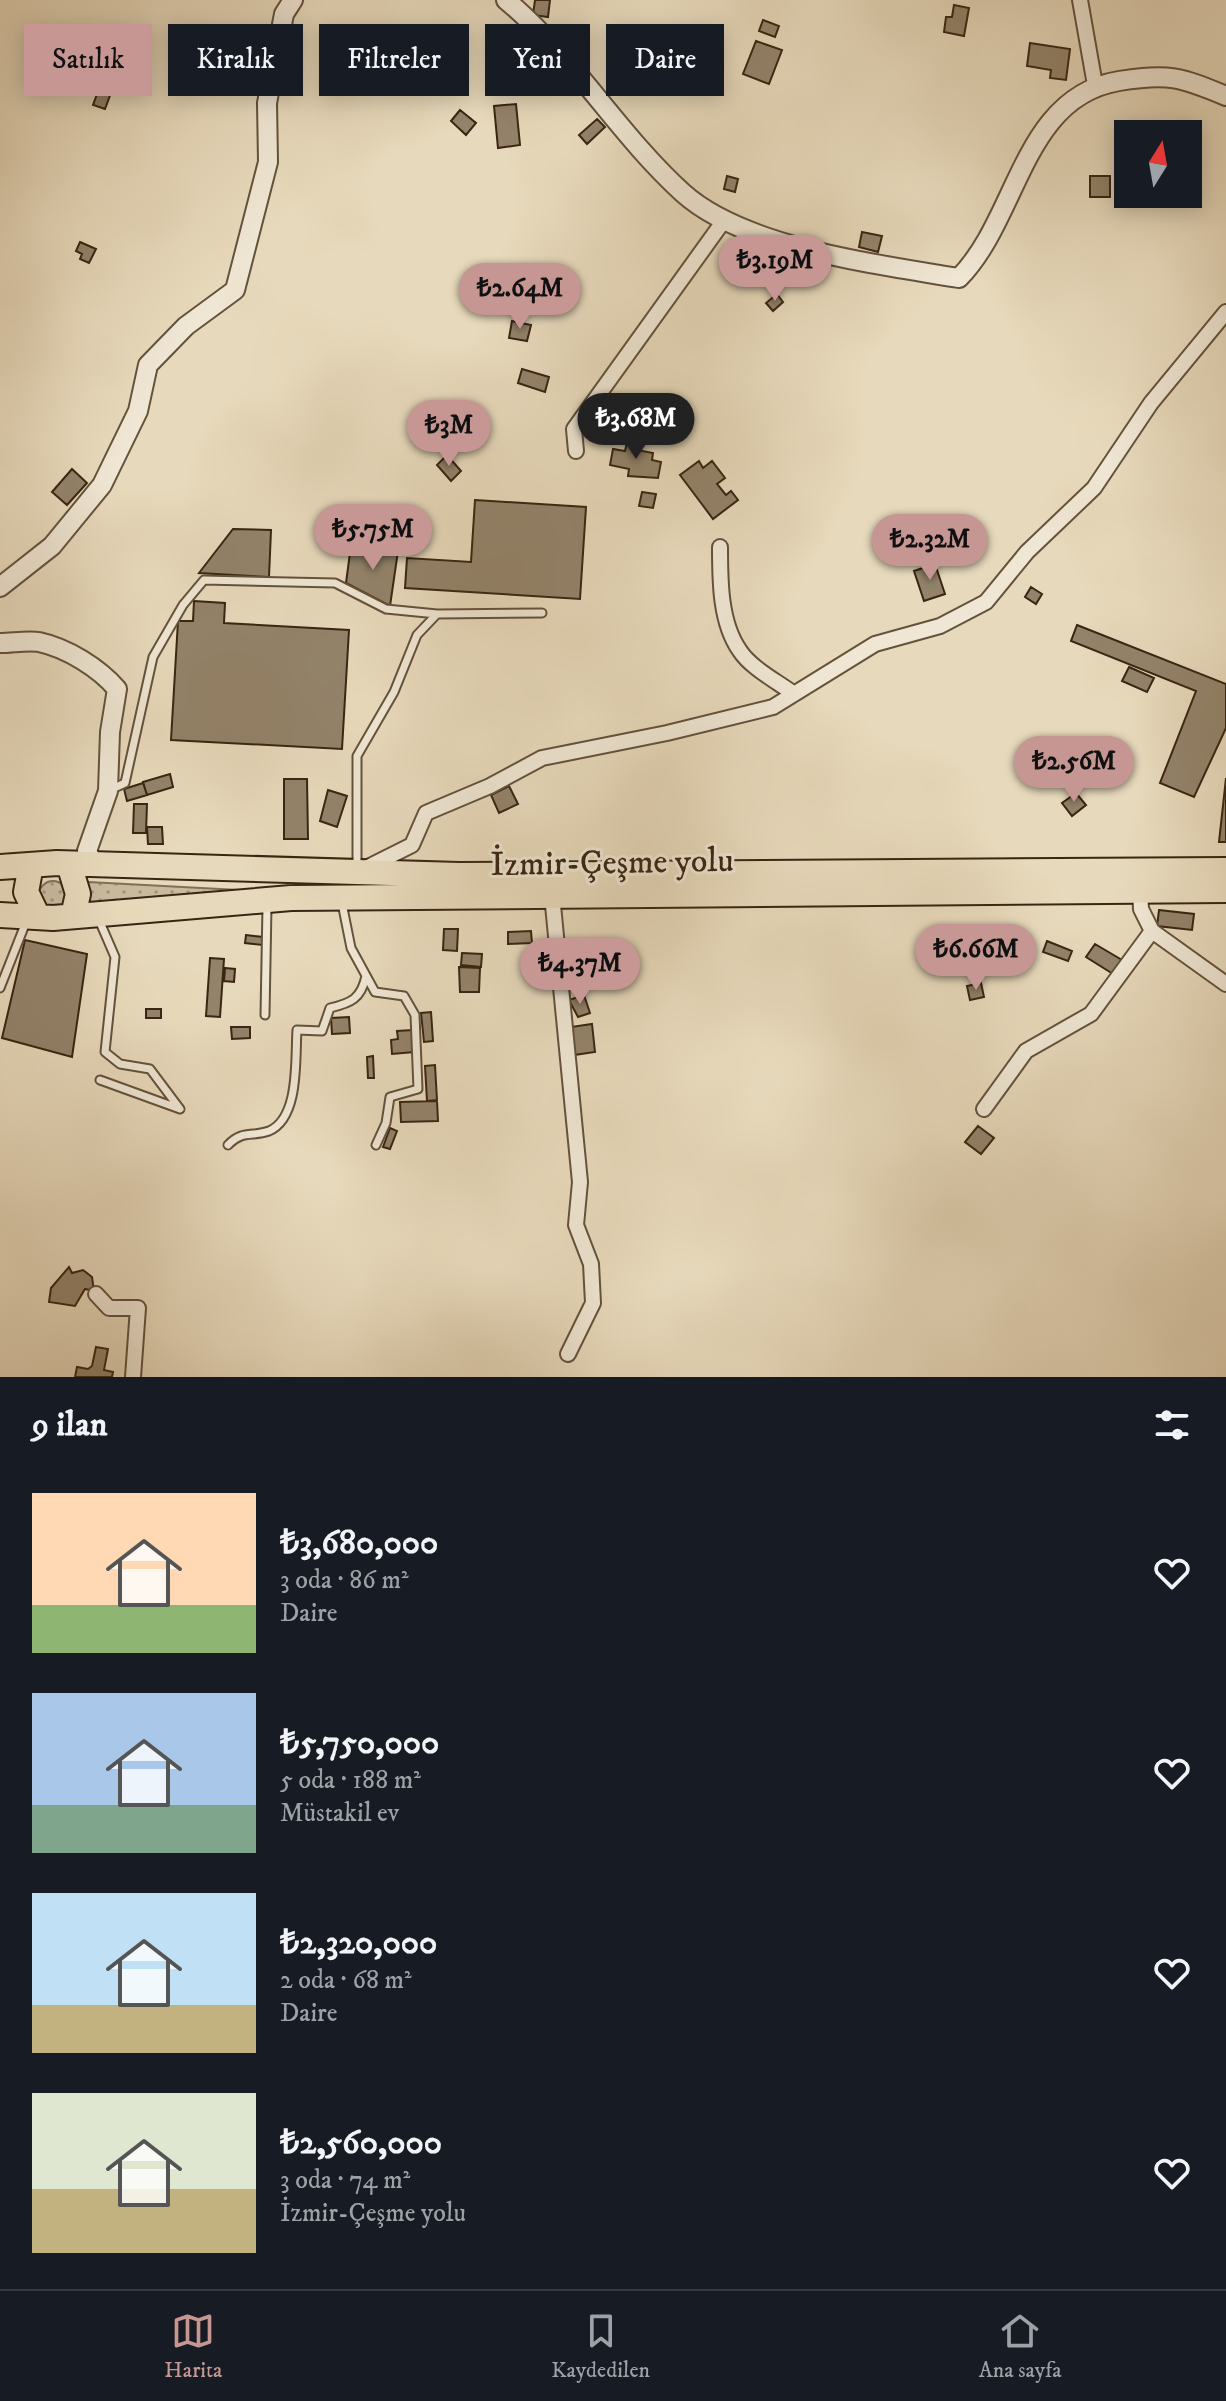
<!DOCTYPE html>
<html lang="tr">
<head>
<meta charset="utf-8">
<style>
	:root { --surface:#171b24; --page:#20242c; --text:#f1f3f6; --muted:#9ea1a6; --line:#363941; --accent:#c59692 }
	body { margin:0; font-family:"IM FELL DW Pica",serif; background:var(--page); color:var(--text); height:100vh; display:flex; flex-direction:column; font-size:30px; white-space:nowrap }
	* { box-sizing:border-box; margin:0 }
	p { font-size:26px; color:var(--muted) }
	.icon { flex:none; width:44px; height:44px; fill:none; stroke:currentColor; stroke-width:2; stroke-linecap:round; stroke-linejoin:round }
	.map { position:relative; height:1377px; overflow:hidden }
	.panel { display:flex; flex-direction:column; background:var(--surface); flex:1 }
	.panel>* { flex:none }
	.guide { position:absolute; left:24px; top:24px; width:800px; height:72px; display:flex; gap:16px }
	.needle { width:52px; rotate:11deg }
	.buttons { position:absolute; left:1114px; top:120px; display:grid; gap:16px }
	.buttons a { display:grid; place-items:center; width:88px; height:88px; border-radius:0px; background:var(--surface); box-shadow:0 4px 20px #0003; font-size:40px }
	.price { position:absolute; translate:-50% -68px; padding:0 18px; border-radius:28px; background:var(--accent); color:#111; font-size:26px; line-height:52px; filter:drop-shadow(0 2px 4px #0008) }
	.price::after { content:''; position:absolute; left:50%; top:48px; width:24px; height:18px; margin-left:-12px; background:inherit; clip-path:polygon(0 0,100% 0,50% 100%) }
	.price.active { background:#222; color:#fff }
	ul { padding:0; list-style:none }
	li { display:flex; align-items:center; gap:24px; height:200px; padding:0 32px }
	li span { display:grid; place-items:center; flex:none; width:224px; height:160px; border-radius:0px; color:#555 }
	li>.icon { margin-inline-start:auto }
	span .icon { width:96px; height:96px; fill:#fffc; stroke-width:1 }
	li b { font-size:34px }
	h2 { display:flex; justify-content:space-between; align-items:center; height:96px; padding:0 32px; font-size:34px }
	.chip { padding:0 28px; border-radius:0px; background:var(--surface); box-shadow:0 4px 20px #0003; font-size:28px; line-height:72px }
	.chip.active { background:var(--accent); color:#111 }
	.tab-bar { display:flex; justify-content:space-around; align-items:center; height:112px; border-top:2px solid var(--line); background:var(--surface); font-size:22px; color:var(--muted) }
	.tab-bar a { display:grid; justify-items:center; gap:4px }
	.tab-bar .active { color:var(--accent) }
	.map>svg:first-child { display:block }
</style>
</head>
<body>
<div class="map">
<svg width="1226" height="1377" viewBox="0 0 1226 1377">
	<defs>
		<pattern id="grass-dots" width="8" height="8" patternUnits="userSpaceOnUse" patternTransform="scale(2)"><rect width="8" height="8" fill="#c9ba9e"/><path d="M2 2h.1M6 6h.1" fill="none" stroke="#a4977f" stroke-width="1.8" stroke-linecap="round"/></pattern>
	</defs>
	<rect width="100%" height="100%" fill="#e7d9bb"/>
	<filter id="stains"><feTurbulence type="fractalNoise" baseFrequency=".0025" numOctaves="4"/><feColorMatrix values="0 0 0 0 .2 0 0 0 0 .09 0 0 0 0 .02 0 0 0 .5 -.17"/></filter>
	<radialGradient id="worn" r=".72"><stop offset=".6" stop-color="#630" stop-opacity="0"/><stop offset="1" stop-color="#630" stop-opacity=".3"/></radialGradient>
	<path fill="url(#grass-dots)" stroke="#817058" stroke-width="2" d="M39 895a14 14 0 1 1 28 0a14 14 0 1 1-28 0Z
		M88 882 239 890H312L86 911Z"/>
	<path fill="#93836a" stroke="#392512" stroke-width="2" d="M535 0H550L548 17 533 15Z
		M954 5 969 8 964 36 944 32 946 17H952Z
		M763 20 779 26 775 37 759 31Z
		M700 31 715 36 709 54 694 49Z
		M756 41 782 50 769 84 743 74Z
		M1030 43 1070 49 1066 80 1050 78 1051 70 1027 66Z
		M113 51 125 55 105 109 93 105Z
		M275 76 291 79 288 91 273 88Z
		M516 104 520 145 498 148 494 106Z
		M460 110 476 123 466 135 451 121Z
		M597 119 605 127 587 144 579 135Z
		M727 176 738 179 735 192 724 189Z
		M1090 176H1110V197H1090Z
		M862 232 882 236 878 252 859 247Z
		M80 242 96 249 89 263 80 259 82 254 76 251Z
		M777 294 783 302 773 311 766 303Z
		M512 321 531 325 527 341 509 338Z
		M522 369 549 377 545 392 518 383Z
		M628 438 639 440 637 450 653 453 652 460 661 462 658 478 628 476 629 469 610 465 613 449 625 451Z
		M447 455 461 471 451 481 437 465Z
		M699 461 703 468 712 461 725 478 717 484 726 495 731 491 738 500 713 519 680 475Z
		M72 469 87 483 67 505 52 492Z
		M642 492 656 494 653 508 639 506Z
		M475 500 586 507 580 599 405 588 407 558 471 562Z
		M233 529 271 530 269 577 199 573Z
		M351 545 398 551 390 606 346 583Z
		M935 564 945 594 924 601 914 571Z
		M1031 587 1042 594 1036 604 1025 597Z
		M194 601 225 603 224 623 349 630 342 749 171 740 178 621H193Z
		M1077 625 1226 684V728L1194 797 1160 783 1196 691 1071 641Z
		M1129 667 1154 678 1147 692 1122 681Z
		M1080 751 1094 767 1078 781 1064 764Z
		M170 774 173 787 147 795 143 782Z
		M1226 778V842H1219Z
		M284 779H307L308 839H284Z
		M143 783 147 795 127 801 124 789Z
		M509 786 518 804 499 813 491 795Z
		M328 790 347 796 337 827 320 821Z
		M1076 793 1086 805 1072 816 1062 803Z
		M134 804H147L146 833H133Z
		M147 827H162L163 844H148Z
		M1159 910 1194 914 1192 930 1157 926Z
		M444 929H458L457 951 443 950Z
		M531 931 532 943 508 944V932Z
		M246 935 263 937 262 945 245 943Z
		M25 940 87 954 72 1057 2 1038Z
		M1047 941 1072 951 1068 961 1043 952Z
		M1095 944 1122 960 1113 974 1086 957Z
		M462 953 482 954 481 967 461 965Z
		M210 958 224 959 220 1017 206 1016Z
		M459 967 480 968 479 992H460Z
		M225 968 235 969 234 982 224 981Z
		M981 983 984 997 970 1000 967 986Z
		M584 995 590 1013 578 1017 569 1000Z
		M146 1009H161V1018H146Z
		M431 1012 433 1041 424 1042 421 1013Z
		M349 1017 350 1033 332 1034 331 1018Z
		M592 1024 595 1052 574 1055 571 1027Z
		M231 1027H250V1038L232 1039Z
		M413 1030 414 1052 392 1054 391 1040 398 1039 397 1031Z
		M373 1056 374 1078H368L367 1057Z
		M435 1065 437 1100 427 1101 425 1066Z
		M437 1101 438 1121 401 1122 400 1102Z
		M978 1126 994 1138 981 1154 965 1142Z
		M390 1128 397 1131 390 1149 383 1147Z
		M69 1267 72 1273 83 1270 92 1277 94 1291 85 1289 75 1306 49 1302 51 1288Z
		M96 1347 108 1349 104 1370 113 1372 112 1377H75L77 1367 88 1369 92 1366Z"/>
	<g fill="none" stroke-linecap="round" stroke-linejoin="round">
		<g stroke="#64523c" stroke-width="11">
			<path id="service" d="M110 790 125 783 153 657 183 605 204 580 335 583 386 609 437 614
				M357 867V756L394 692 417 635 437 614 542 613
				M342 903 351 948 375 992 404 996 415 1015 418 1089 390 1097 386 1123 376 1145
				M99 920 115 957 105 1052 120 1064 150 1069 180 1109 100 1080
				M0 988 26 922
				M265 1015 267 906
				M228 1145C242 1130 252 1137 269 1131 300 1118 295 1058 297 1030L322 1031 330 1008C351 1003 361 999 366 976"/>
		</g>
		<g stroke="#64523c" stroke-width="18">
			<path id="minor" d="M1080 0 1095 85
				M576 451 574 429 725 219
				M720 547C720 581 720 623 740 651 751 668 778 682 794 694
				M364 869 412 845 426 813 490 786 542 758 667 733 773 707 875 644 940 626 986 602 1027 552 1094 488 1151 403 1226 312
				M552 895 580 1182 576 1225 591 1264 593 1303 568 1354
				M1152 931 1226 984
				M984 1109 1026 1051 1091 1014 1152 931 1141 909 1140 891
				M96 1294 109 1308H138L133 1377"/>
		</g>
		<g stroke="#64523c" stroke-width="22">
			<path id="tertiary" d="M506 0C573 56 618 134 683 193 744 248 880 265 959 278 1019 217 1022 97 1119 81 1168 73 1181 77 1226 96
				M0 587 52 546 102 485 138 411 148 365 186 326 235 290 268 162 267 103 284 14 293 0
				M0 643C12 643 28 640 39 642 67 648 99 668 117 689L110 732 108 791 87 851 95 867"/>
		</g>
		<g stroke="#392512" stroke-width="28">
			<path id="trunk" d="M69 864 78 894 73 916
				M31 865 26 892 38 917
				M0 867 57 863 459 875 1226 870
				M0 915 53 918 291 898 1226 890"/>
		</g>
		<use href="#service" stroke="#efe6d3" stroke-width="7"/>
		<use href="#minor" stroke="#efe6d3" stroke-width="14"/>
		<use href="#tertiary" stroke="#efe6d3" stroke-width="18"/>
		<use href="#trunk" stroke="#e7d9bb" stroke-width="24"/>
	</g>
	<g text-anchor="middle" stroke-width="6" stroke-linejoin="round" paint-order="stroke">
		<g font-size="34" fill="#392512" stroke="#efe6d3">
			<text transform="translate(612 861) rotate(-1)" y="12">İzmir-Çeşme yolu</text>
		</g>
	</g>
	<rect width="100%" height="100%" filter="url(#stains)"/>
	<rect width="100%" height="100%" fill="url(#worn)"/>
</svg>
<div class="buttons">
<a><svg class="needle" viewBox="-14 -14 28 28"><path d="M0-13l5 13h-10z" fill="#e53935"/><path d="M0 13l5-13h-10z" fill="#9ea1a6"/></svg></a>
</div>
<b class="price" style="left:775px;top:303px">₺3.19M</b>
<b class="price" style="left:520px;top:331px">₺2.64M</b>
<b class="price active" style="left:636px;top:461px">₺3.68M</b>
<b class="price" style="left:449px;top:468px">₺3M</b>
<b class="price" style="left:373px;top:572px">₺5.75M</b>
<b class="price" style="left:930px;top:582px">₺2.32M</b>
<b class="price" style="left:1074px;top:804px">₺2.56M</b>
<b class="price" style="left:976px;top:992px">₺6.66M</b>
<b class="price" style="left:580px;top:1006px">₺4.37M</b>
<div class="guide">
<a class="chip active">Satılık</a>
<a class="chip">Kiralık</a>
<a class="chip">Filtreler</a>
<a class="chip">Yeni</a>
<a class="chip">Daire</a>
</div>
</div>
<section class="panel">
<h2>9 ilan<svg class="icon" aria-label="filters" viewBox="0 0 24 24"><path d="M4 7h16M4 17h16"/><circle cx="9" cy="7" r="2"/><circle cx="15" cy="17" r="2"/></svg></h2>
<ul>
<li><span style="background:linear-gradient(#ffd9b3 70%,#8fb573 0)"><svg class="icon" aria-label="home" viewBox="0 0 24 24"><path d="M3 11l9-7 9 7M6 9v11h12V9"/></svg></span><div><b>₺3,680,000</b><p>3 oda · 86 m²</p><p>Daire</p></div><svg class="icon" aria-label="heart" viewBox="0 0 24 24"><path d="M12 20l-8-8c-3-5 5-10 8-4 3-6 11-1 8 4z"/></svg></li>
<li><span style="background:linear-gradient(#a9c7e8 70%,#7fa58c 0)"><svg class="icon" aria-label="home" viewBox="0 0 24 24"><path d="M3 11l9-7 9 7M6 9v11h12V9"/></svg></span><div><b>₺5,750,000</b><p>5 oda · 188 m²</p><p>Müstakil ev</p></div><svg class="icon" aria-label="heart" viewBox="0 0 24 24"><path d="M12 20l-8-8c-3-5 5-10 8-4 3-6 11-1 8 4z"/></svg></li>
<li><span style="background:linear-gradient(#bfe0f5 70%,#c2b280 0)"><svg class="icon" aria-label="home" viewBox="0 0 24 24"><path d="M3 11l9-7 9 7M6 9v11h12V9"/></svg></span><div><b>₺2,320,000</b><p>2 oda · 68 m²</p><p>Daire</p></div><svg class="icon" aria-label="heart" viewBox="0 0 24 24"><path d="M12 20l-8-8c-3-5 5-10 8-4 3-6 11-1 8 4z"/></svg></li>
<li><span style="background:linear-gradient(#dfe7d0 60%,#c2b280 0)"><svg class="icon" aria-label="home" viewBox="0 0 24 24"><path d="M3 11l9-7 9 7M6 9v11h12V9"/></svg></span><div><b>₺2,560,000</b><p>3 oda · 74 m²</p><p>İzmir-Çeşme yolu</p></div><svg class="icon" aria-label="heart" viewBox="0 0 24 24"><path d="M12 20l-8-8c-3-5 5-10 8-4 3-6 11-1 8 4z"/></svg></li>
</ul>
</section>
<nav class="tab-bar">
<a class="active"><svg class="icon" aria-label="map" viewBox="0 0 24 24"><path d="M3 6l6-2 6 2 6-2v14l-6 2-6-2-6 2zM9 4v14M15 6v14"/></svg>Harita</a>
<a><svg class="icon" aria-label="saved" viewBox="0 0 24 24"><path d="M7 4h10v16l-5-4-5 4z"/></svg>Kaydedilen</a>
<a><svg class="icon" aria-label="home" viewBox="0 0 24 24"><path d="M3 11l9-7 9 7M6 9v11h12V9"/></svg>Ana sayfa</a>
</nav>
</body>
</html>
